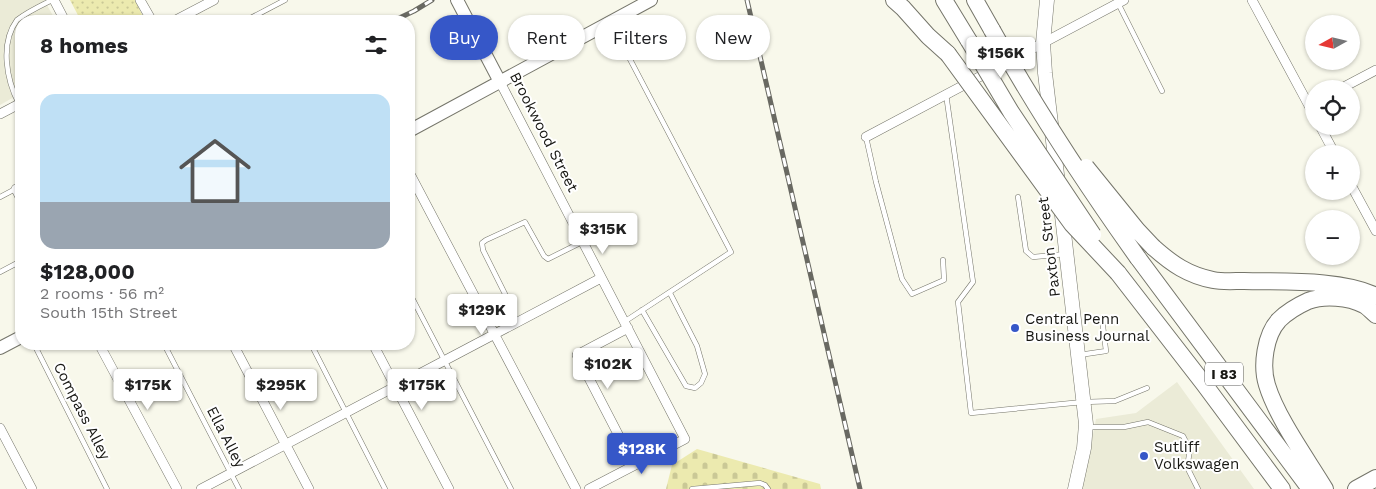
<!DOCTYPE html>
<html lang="en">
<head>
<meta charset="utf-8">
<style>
	:root { --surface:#fff; --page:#f2f2f2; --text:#202124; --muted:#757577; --line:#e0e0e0; --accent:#3657c8 }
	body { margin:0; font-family:"Work Sans",sans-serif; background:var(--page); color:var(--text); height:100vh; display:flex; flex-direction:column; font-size:19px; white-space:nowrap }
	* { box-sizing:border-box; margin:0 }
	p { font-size:16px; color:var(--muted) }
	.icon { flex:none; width:28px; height:28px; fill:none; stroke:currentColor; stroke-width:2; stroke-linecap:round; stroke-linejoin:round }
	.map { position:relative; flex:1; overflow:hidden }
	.panel { position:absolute; left:15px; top:15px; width:400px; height:335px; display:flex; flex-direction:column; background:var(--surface); border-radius:20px; box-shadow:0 1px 4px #0004 }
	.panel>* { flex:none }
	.banner { position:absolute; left:430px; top:15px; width:475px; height:45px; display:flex; gap:10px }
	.needle { width:32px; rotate:262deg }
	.controls { position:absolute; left:1305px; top:15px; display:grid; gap:10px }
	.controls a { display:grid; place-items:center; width:55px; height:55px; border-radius:50%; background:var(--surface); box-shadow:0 1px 4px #0004; font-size:25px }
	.price { position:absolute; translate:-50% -42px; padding:0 11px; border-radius:5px; background:#fff; color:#222; font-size:16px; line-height:32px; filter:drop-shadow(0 1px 2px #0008) }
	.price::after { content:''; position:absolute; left:50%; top:30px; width:15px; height:11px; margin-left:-8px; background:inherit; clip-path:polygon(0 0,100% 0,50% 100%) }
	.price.selected { background:var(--accent); color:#fff }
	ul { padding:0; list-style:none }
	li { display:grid; align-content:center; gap:10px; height:265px; padding:0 25px }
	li+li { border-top:1px solid var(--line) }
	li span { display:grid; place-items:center; height:155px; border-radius:15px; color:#555 }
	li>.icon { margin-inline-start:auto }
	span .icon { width:90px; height:90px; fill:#fffc; stroke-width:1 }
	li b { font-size:21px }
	h2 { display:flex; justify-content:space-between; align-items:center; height:60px; padding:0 25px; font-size:21px }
	.tag { padding:0 18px; border-radius:22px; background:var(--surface); box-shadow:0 1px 4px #0004; font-size:18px; line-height:45px }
	.tag.selected { background:var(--accent); color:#fff }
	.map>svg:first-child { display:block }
</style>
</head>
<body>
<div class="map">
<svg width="1376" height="489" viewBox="0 0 1376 489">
	<defs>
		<pattern id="grass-dots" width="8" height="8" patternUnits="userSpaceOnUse" patternTransform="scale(1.25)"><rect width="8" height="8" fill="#eceaaf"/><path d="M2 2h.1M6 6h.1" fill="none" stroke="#cac896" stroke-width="1.8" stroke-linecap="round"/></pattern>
		<pattern id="cemetery-stones" width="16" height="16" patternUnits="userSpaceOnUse" patternTransform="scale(1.25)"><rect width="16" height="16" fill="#eceaaf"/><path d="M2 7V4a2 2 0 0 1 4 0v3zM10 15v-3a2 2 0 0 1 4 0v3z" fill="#cac896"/></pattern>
	</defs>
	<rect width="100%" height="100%" fill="#f8f8eb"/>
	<path fill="#ebebd7" d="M0 0H44L56 21H21V93L0 105Z
		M1177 382 1254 489H1082L1096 419 1136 413Z"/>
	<path fill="url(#grass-dots)" d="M70 0H135L144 19 140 21H81Z"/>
	<path fill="url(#cemetery-stones)" d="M697 449 820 484 821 489H666L672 465Z"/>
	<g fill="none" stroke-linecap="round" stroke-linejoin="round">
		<g stroke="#75756a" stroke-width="5.5">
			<path id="lane" d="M1118 3 1162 91
				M245 21 285 0
				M611 23 731 252 624 322
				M946 94 973 282 958 302 971 413 1083 402 1115 401 1147 388
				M19 104C6 79 0 43 17 20 27 12 40 6 52 0
				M866 137 876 182 902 279 912 294 944 280 943 260
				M0 197 21 186
				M1018 197 1026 251 1033 257 1066 254
				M0 272 21 261
				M409 292 511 489
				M505 294 483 250 482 243 486 240 525 222 544 256 548 259 582 242
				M642 310 686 386 695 388 701 383 705 374 697 346 670 293
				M34 344 107 489
				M164 344 239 489
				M311 344 385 489
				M1079 355 1106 351 1102 318
				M1088 427H1124L1148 422 1183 436 1190 450 1187 467 1198 489
				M692 489 760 483 765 485 768 489"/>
		</g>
		<g stroke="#75756a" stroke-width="10">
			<path id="street" d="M54 0 65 21
				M140 0 152 21
				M1252 0 1314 115
				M174 21 214 0
				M500 82 685 439 589 489
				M1340 89 1376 70
				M0 114 21 103
				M1320 126 1335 154
				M866 137 1124 0
				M409 172 576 489
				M1351 185 1376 231
				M16 189 21 199
				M628 328 577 355 634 465
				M99 344 177 489
				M233 344 309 489
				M373 344 449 489
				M0 428 32 489
				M201 489 601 278"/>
		</g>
		<g stroke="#75756a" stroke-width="14">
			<path id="secondary" d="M457 0 500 82
				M409 131 651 0
				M0 348 21 337"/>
		</g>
		<g stroke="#75756a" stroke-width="15">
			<path id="primary" d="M1047 0 1043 43 1045 73 1058 183
				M1061 207 1086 424 1084 448 1075 489"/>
		</g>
		<g stroke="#75756a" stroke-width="18">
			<path id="highway" d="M894 0 903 8 928 36 948 54
				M944 0 969 41
				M975 0 992 30
				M1153 247C1172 264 1188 275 1213 280 1222 282 1234 281 1244 281 1282 282 1342 279 1376 296
				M1138 258 1310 489
				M1118 273 1204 384 1282 489
				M1325 489C1307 459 1277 418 1267 385 1261 366 1265 335 1279 320 1288 311 1297 306 1308 301 1324 295 1349 297 1364 305 1368 307 1372 312 1376 315
				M1356 489 1376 478"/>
		</g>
		<use href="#lane" stroke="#fff" stroke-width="4.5"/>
		<use href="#street" stroke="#fff" stroke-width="9"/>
		<use href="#secondary" stroke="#fff" stroke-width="12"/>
		<use href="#primary" stroke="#fff" stroke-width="14"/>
		<use href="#highway" stroke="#fff" stroke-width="16"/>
		<g stroke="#696962" stroke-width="5">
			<path id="rail" d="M747 0 860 489
				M393 21 414 11 432 0"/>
		</g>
		<use href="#rail" stroke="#fff" stroke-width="3" stroke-dasharray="9" stroke-linecap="butt"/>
		<g stroke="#75756a" stroke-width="18" stroke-linecap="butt">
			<path id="highway-bridge" d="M992 30C1036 109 1086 185 1138 258
				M969 41 1011 112 1093 235
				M948 54 1072 224 1118 273
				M1086 167 1137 230 1153 247"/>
		</g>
		<use href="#highway-bridge" stroke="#fff" stroke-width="16"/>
	</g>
	<g fill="#3657c8" stroke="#fff" stroke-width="2">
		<circle cx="1015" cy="328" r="5"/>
		<circle cx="1144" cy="456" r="5"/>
	</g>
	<g text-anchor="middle" stroke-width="4" stroke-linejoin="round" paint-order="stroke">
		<rect fill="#fff" stroke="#5d5d5a" stroke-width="1" x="1205" y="362.5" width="38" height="23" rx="4"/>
		<g font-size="14" font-weight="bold" fill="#181814">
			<text x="1224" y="379">I 83</text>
		</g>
		<g font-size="15" fill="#181814" stroke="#fff">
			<text transform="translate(544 132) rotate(63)" y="5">Brookwood Street</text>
			<text transform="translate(1049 247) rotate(-97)" y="5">Paxton Street</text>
			<text transform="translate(82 411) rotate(63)" y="5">Compass Alley</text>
			<text transform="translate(226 437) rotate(63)" y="5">Ella Alley</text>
		</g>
		<g font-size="15" fill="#181814" stroke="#fff" text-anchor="start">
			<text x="1025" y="324">Central Penn<tspan x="1025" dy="17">Business Journal</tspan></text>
			<text x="1154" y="452">Sutliff<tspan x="1154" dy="17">Volkswagen</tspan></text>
		</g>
	</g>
</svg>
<div class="controls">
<a><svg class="needle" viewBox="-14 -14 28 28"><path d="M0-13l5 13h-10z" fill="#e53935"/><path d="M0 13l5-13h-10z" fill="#757577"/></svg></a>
<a><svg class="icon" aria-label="locate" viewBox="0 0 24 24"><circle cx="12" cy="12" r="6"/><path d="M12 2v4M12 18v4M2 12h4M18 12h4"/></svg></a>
<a>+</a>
<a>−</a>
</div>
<b class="price" style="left:1001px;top:79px">$156K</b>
<b class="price" style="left:603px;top:255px">$315K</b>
<b class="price" style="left:482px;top:336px">$129K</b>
<b class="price" style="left:608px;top:390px">$102K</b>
<b class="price" style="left:148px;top:411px">$175K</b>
<b class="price" style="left:281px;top:411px">$295K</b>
<b class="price" style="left:422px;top:411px">$175K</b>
<b class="price selected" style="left:642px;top:475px">$128K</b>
<div class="banner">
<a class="tag selected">Buy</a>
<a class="tag">Rent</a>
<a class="tag">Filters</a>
<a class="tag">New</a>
</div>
<section class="panel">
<h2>8 homes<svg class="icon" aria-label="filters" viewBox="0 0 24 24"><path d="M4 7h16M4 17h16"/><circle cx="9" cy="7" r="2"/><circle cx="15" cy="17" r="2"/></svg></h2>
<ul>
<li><span style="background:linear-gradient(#bfe0f5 70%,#9aa5b1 0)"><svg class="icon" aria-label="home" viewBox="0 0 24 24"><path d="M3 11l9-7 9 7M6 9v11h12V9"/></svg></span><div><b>$128,000</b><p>2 rooms · 56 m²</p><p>South 15th Street</p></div></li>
</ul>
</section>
</div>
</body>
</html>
